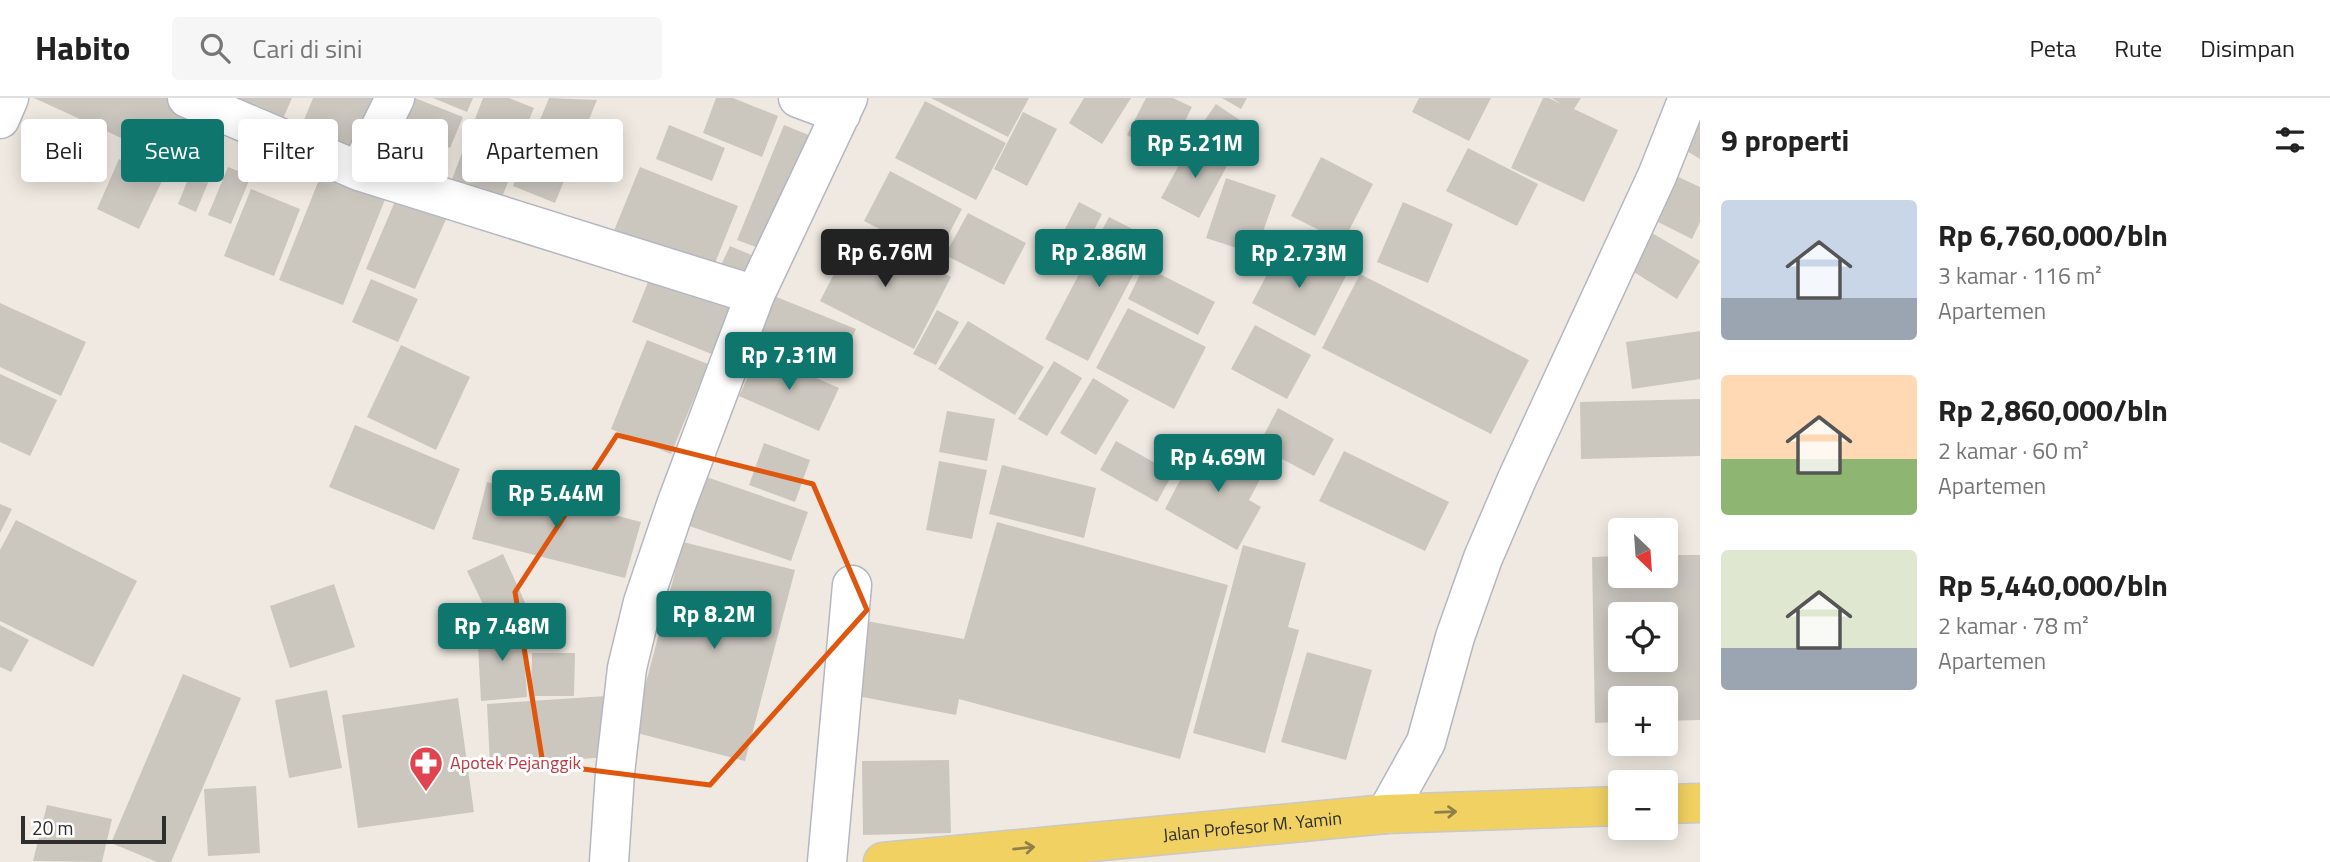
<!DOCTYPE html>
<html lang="id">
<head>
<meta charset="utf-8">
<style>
	:root { --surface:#fff; --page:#f6f6f6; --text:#222; --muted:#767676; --line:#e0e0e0; --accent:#0f766e }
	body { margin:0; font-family:"Titillium Web",sans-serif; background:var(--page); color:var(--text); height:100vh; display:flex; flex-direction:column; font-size:26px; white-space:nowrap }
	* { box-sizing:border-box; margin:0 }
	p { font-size:23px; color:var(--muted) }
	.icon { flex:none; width:38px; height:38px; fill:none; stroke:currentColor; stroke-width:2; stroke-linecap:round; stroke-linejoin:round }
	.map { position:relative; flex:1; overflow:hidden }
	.details { display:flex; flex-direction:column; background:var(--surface); width:630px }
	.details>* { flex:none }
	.banner { position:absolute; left:21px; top:21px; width:665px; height:63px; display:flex; gap:14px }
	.needle { width:46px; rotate:155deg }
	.tools { position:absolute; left:1608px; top:420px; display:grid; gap:14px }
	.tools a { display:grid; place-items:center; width:70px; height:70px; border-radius:7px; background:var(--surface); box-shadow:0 4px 18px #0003; font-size:35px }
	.scale { position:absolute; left:21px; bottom:18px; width:145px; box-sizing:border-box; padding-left:7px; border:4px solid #2e2e2e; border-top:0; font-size:19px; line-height:24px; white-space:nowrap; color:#2e2e2e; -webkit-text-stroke:5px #fff; paint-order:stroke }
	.price { position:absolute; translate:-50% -60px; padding:0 16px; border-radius:7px; background:var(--accent); color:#fff; font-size:23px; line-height:46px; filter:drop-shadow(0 2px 4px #0008) }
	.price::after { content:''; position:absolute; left:50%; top:42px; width:21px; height:16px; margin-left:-10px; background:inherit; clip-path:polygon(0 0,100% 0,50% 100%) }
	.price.selected { background:#222; color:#fff }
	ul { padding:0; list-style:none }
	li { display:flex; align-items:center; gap:21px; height:175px; padding:0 21px }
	li span { display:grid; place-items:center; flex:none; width:196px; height:140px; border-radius:7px; color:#555 }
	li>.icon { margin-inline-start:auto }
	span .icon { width:84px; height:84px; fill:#fffc; stroke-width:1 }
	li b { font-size:30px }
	h2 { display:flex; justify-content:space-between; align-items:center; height:84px; padding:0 21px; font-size:30px }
	.chip { padding:0 24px; border-radius:7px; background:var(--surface); box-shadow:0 4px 18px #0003; font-size:24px; line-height:63px }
	.chip.selected { background:var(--accent); color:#fff }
	header { display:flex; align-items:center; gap:42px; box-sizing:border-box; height:98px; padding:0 35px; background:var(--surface); border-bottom:2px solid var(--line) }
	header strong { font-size:33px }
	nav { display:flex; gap:38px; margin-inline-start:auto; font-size:24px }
	.search { width:490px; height:63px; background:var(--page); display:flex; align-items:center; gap:18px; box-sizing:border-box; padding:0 24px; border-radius:7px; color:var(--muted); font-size:26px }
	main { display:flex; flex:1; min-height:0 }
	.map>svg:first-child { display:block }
</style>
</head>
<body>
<header>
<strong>Habito</strong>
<div class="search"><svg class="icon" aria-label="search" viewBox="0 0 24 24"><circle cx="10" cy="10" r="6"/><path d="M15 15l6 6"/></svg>Cari di sini</div>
<nav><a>Peta</a><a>Rute</a><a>Disimpan</a></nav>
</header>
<main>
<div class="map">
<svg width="1700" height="764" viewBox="0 0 1700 764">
	<rect width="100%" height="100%" fill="#efe9e1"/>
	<path fill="#cbc7bf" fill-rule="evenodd" d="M34 0H166L189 11 165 60Z
		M230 0H292L282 23Z
		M313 0H382L352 58 298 37Z
		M400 0H415L463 19 450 50 389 25Z
		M433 0H473L467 14Z
		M483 0H509L534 10 521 41 525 42 498 109 449 89Z
		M549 0 597 2 555 105 513 88Z
		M716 0H733L778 18 762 59 703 35Z
		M931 0H1029L1008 39Z
		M1084 0H1131L1102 46 1069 25Z
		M1146 0H1173L1192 9 1168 57 1127 37Z
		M1222 0H1247L1241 11Z
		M1419 0H1491L1469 43 1412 14Z
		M1543 0H1549L1561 6 1552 0H1581L1574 11 1618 32 1584 104 1511 70Z
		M925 3 1006 45 976 102 895 60Z
		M1216 6 1253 31 1238 55 1200 29Z
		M1700 10V61L1677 47Z
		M1023 14 1057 31 1027 88 994 71Z
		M669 27 725 50 712 83 656 61Z
		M784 27 811 38 764 152 737 142Z
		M205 39 224 46 196 114 178 106Z
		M1191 45 1229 64 1199 120 1161 100Z
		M1468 50 1538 86 1517 128 1446 93Z
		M1321 59 1373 86 1343 144 1291 118Z
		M119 61 163 81 139 131 97 111Z
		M326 64 390 89 343 207 279 182Z
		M228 69 251 78 231 126 208 117Z
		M640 69 738 108 709 180 611 140Z
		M890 73 962 111 936 160 864 123Z
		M1674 77 1700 89V124L1692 141 1652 121Z
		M1226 80 1276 97 1255 156 1206 140Z
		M402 87 452 108 415 191 366 171Z
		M251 91 300 111 274 178 224 158Z
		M1079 104 1102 116 1074 172 1050 160Z
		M1403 104 1453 126 1428 185 1377 164Z
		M968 115 1026 145 1004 187 945 157Z
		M1109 119 1152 141 1088 263 1045 241Z
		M857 131 951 179 914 251 820 203Z
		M1652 135 1700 163 1677 201 1629 171Z
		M1283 146 1346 178 1315 238 1252 205Z
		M730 148 754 158 746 179 720 169Z
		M1144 168 1215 204 1198 237 1128 201Z
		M654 169 741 203 719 259 632 224Z
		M1360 176 1529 262 1491 336 1322 250Z
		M371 181 418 201 398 244 352 224Z
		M774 198 856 231 835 280 753 248Z
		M0 205 86 244 61 298 0 269Z
		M1128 210 1206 249 1174 311 1096 270Z
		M937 212 959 224 936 267 913 256Z
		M968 223 1044 269 1015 317 938 271Z
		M1255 227 1311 257 1287 301 1231 271Z
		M1700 233V281L1632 291 1626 244Z
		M647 242 708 266 671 356 611 331Z
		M401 247 470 279 436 352 367 319Z
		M759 255 839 290 819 333 739 298Z
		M1054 263 1082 280 1047 338 1018 321Z
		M0 276 57 302 30 358 0 344Z
		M1093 280 1129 302 1096 357 1060 335Z
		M1700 301V358L1581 361 1580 304Z
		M1278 310 1334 341 1314 378 1258 348Z
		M947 313 995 321 987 363 939 354Z
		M355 327 460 371 434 432 329 389Z
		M1202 340 1265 372 1249 402 1261 409 1237 452 1165 411Z
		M1116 343 1173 375 1157 404 1100 372Z
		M764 345 810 362 795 404 749 387Z
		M1344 353 1449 404 1425 453 1319 403Z
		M939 363 987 372 972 441 926 432Z
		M1002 367 1096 390 1084 440 989 416Z
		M692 374 808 414 791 463 675 423Z
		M487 384 641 424 625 480 472 441Z
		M0 406 12 411 0 435Z
		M16 422 137 483 93 569 0 523V452Z
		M997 424 1228 487 1180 661 959 601 956 617 847 596 861 522 964 541Z
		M683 444 795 472 745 663 633 634Z
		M1243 447 1306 465 1288 529 1299 532 1265 655 1193 635Z
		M503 456 527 509 492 525 467 473Z
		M1666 457H1700V622L1666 623V600H1620V624L1595 625 1592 459 1620 458V478H1666ZM1620 516H1666V562H1620Z
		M334 486 355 549 290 570 270 508Z
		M0 527 29 542 11 574 0 569Z
		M522 527 527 599 481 603 477 530Z
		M1307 554 1372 572 1346 662 1281 644Z
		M532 555H575L574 598H531Z
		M183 576 241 600 171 764H157L111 745Z
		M327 592 342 670 289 680 275 602Z
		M606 598 610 659 490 667 487 606Z
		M458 600 474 714 358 730 342 617Z
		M949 662 951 735 863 737 862 663Z
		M256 688 260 755 208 758 204 691Z
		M47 707 112 721 102 764 33 763Z"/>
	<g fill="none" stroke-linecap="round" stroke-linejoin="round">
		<g stroke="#b4b7c1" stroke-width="41">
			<path id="minor" d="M187 0 359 73 755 197
				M798 0 841 16
				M0 21 9 0
				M359 73 395 0
				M1386 716 1426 644 1455 539 1483 460 1517 381 1657 78 1688 0
				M609 764 615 675 627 570 643 504 676 407 755 197 848 0
				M827 764 852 487"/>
		</g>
		<g stroke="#c9c9c9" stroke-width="41">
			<g id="major">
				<path d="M1666 706 1700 705"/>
				<path id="s1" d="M883 764 1386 716 1620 708"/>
			</g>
		</g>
		<use href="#minor" stroke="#fff" stroke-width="38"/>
		<use href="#major" stroke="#f2d163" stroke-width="38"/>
	</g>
	<defs><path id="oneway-shaft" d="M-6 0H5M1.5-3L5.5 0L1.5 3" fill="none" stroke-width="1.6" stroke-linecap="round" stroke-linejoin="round" transform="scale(1.75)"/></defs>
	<g stroke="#908048">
		<use href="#oneway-shaft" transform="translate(1446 714) rotate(-2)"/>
		<use href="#oneway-shaft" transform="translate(1024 750) rotate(-6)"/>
	</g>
	<path fill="none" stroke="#df570e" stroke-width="5" stroke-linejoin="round" d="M617 337 813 386 867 512 710 687 543 666 515 494Z"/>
	<defs>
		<g id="pharmacy-pin" transform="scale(1.75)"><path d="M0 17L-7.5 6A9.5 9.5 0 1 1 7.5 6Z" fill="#e0444e" stroke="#fff"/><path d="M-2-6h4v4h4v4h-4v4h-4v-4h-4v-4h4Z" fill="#fff"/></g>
	</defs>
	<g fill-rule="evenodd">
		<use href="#pharmacy-pin" x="426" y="665"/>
	</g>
	<g text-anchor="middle" stroke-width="6" stroke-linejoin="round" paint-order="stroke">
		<g font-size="18" fill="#be3a42" stroke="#fff" text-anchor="start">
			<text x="450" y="671">Apotek Pejanggik</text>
		</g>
		<g font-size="18" fill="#2e2e2e" stroke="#fff">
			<text dy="6" stroke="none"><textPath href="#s1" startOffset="371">Jalan Profesor M. Yamin</textPath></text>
		</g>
	</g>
</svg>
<div class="tools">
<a><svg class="needle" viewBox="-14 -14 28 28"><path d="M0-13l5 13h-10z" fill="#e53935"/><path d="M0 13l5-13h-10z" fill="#767676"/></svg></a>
<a><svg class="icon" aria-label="locate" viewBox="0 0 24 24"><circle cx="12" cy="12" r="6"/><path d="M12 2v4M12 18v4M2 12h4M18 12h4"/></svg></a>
<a>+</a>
<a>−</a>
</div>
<div class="scale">20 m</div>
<b class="price" style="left:1195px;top:82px">Rp 5.21M</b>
<b class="price selected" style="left:885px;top:191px">Rp 6.76M</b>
<b class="price" style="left:1099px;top:191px">Rp 2.86M</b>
<b class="price" style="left:1299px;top:192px">Rp 2.73M</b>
<b class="price" style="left:789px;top:294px">Rp 7.31M</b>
<b class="price" style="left:1218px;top:396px">Rp 4.69M</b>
<b class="price" style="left:556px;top:432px">Rp 5.44M</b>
<b class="price" style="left:714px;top:553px">Rp 8.2M</b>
<b class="price" style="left:502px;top:565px">Rp 7.48M</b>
<div class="banner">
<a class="chip">Beli</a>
<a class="chip selected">Sewa</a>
<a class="chip">Filter</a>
<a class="chip">Baru</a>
<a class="chip">Apartemen</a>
</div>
</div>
<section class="details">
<h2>9 properti<svg class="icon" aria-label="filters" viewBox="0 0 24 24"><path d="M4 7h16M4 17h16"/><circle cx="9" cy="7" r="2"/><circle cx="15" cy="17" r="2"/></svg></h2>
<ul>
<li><span style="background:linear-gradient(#c9d6e8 70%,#9aa5b1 0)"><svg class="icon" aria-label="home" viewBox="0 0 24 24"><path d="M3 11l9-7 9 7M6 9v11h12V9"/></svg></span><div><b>Rp 6,760,000/bln</b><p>3 kamar · 116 m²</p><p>Apartemen</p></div></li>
<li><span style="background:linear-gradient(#ffd9b3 60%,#8fb573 0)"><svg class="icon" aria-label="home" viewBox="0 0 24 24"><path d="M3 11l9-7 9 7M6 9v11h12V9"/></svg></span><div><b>Rp 2,860,000/bln</b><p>2 kamar · 60 m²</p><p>Apartemen</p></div></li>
<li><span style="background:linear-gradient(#dfe7d0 70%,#9aa5b1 0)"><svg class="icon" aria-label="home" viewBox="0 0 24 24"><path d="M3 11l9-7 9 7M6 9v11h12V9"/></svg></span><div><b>Rp 5,440,000/bln</b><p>2 kamar · 78 m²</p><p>Apartemen</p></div></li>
</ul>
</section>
</main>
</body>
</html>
